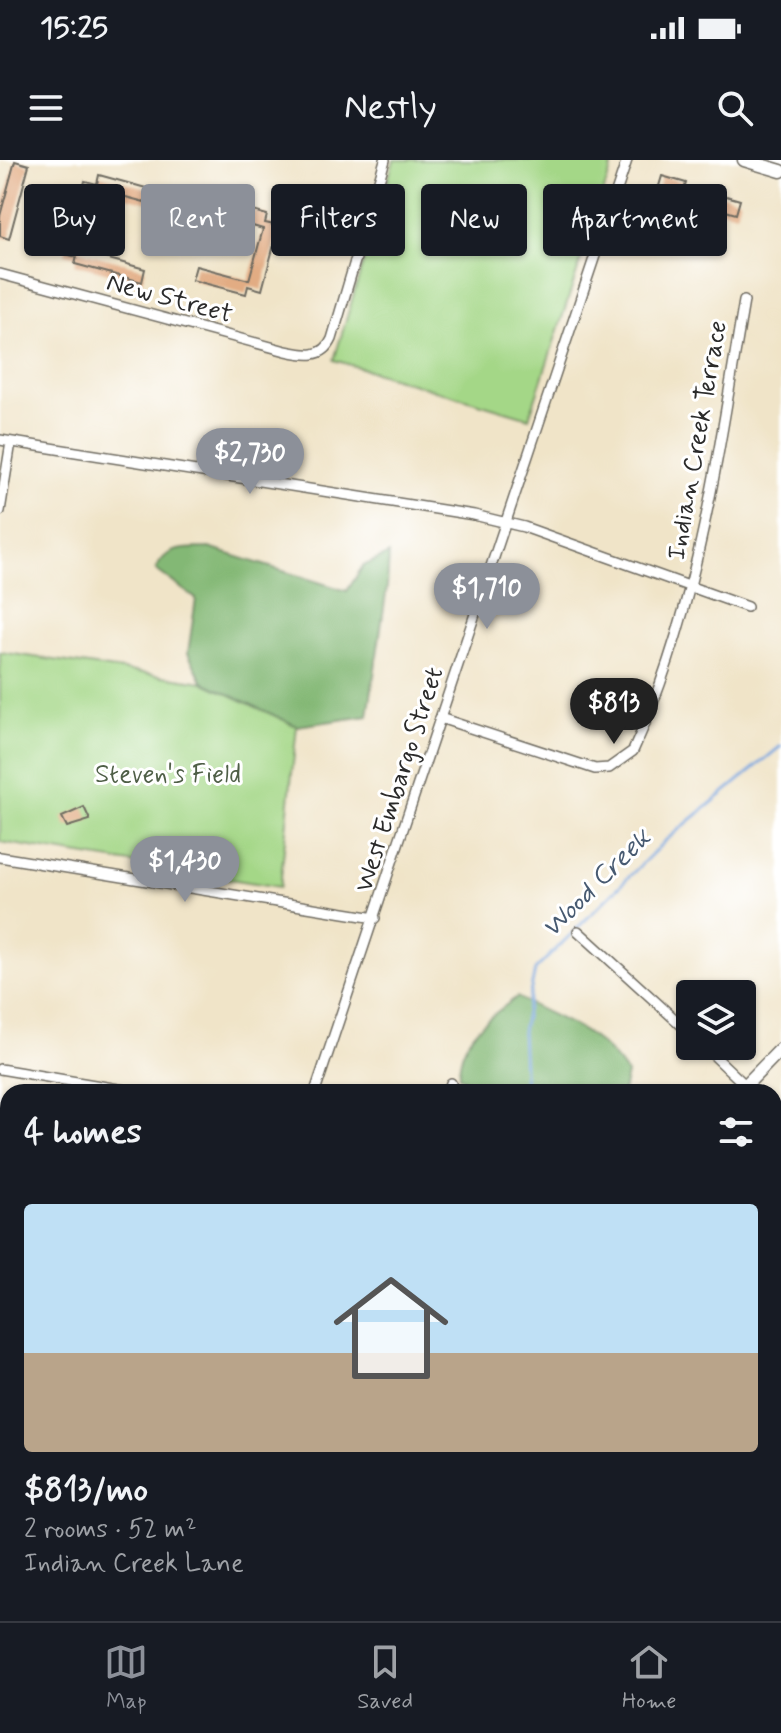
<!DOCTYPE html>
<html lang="en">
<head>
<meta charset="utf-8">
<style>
	:root { --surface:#171b24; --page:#242831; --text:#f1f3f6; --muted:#9ea1a6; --line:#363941; --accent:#8c9099 }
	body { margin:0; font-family:Mynerve,sans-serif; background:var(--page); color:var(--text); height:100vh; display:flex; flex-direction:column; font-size:30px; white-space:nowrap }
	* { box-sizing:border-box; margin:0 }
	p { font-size:26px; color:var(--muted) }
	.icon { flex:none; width:44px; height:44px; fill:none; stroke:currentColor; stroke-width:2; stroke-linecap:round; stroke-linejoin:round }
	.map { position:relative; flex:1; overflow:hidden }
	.drawer { position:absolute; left:0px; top:924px; width:782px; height:538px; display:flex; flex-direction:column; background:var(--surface); border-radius:24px 24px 0 0; box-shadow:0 2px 6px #0004 }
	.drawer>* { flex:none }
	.guide { position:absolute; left:24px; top:24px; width:734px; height:72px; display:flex; gap:16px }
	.tools { position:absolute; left:676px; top:820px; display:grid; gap:16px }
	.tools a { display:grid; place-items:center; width:80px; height:80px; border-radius:8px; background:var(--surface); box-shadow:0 2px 6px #0004; font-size:40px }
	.price { position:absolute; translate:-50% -68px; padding:0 18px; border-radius:28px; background:var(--accent); color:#fff; font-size:26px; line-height:52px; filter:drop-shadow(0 2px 4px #0008) }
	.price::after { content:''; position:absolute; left:50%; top:48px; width:24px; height:18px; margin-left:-12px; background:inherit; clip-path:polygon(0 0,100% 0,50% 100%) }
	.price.current { background:#222; color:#fff }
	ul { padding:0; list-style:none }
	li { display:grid; align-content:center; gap:16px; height:424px; padding:0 24px }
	li span { display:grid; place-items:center; height:248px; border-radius:8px; color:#555 }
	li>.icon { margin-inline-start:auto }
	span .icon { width:144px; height:144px; fill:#fffc; stroke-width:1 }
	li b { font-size:34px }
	h2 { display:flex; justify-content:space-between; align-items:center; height:96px; padding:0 24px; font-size:34px }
	.pill { padding:0 28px; border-radius:8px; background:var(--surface); box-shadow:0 2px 6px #0004; font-size:28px; line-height:72px }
	.pill.current { background:var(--accent); color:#fff }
	.status { display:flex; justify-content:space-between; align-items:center; height:56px; padding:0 40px; background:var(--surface); direction:ltr }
	.status svg { height:22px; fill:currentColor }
	header { display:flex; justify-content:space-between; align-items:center; height:104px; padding:0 24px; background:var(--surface); font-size:36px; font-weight:600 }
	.tabs { display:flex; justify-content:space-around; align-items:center; height:112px; border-top:2px solid var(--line); background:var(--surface); font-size:22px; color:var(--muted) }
	.tabs a { display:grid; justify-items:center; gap:4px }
	.tabs .current { color:var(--accent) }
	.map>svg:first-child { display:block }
</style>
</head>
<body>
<div class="status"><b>15:25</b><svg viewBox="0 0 49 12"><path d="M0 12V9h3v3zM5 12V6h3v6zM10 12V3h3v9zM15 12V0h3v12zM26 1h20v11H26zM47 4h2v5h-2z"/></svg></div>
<header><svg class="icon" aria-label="menu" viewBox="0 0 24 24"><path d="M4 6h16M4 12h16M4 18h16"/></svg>Nestly<svg class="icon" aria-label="search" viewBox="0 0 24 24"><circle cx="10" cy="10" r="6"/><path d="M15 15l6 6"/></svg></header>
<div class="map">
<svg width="781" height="1461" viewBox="0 0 781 1461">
	<rect width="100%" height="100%" fill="#fff"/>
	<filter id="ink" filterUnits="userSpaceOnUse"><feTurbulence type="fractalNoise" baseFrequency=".0125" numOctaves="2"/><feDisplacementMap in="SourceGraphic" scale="16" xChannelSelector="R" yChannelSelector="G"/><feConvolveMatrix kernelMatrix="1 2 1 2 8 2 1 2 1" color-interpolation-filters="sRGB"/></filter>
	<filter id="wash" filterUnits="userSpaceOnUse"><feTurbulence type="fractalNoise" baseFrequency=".006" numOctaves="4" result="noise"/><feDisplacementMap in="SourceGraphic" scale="32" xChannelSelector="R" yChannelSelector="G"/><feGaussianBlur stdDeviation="1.8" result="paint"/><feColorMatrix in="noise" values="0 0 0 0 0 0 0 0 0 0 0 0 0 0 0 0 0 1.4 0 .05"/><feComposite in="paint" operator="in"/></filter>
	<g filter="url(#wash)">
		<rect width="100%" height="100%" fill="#f0e4c8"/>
		<path fill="#a4d787" stroke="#688159" stroke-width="2" d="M394 0H614L529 258 334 200Z
			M0 492 203 522 297 566 280 727 0 682Z"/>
		<path fill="#83b874" stroke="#577250" stroke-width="2" d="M209 388 347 431 363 406 389 394 387 427 368 556 297 566 203 522 188 493 196 439 156 410C166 385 186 389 209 388Z
			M517 837C564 864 594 866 627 914L623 932H474L475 926 459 916C459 876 486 860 517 837Z
			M160 1454H202L195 1461H158Z"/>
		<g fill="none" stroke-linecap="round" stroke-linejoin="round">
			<path stroke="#71a0da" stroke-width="3" d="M525 932 522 871 535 810 665 681 781 586
				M175 1459 176 1454"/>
		</g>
		<g id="blocks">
			<path fill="#e2ac83" d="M15 1 29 5 9 79 0 76V56Z
				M99 15 182 38 178 51 96 29 80 91 145 109 142 122 75 104 77 97 65 94 85 21 97 24Z
				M662 16 686 23 682 37 668 33 666 39 656 36Z
				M709 31 740 40 736 54 705 45Z
				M214 40 267 55 265 63 279 66 262 130 248 126 246 134 192 120 196 106 249 120 263 69 210 54Z
				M84 647 90 660 67 667 62 657Z"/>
		</g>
	</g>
	<g filter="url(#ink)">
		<use href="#blocks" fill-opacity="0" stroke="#706c62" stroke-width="2"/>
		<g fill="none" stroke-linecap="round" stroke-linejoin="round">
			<g stroke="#706c62" stroke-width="12">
				<path id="minor" d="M0 114 286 191C305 195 323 199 332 179L385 0
					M0 280 474 355 524 367 747 447
					M0 351 11 282
					M440 558 595 609 609 608 633 591C698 449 718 294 744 141
					M0 697 375 758
					M578 771 690 873
					M704 886 745 925
					M0 909 136 932
					M315 932 627 0
					M448 932 451 923
					M774 994 781 971
					M0 1044 8 1046
					M0 1177 8 1179
					M0 1357 8 1359
					M774 1421 781 1423
					M150 1454V1461
					M328 1454 344 1461
					M628 1461 630 1454"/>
			</g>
			<g stroke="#706c62" stroke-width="15">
				<path id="tertiary" d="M744 0 781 11
					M739 932 781 889
					M423 1461 425 1454"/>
			</g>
			<use href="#minor" stroke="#fff" stroke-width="9"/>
			<use href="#tertiary" stroke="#fff" stroke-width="12"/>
		</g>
	</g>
	<g text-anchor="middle" stroke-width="6" stroke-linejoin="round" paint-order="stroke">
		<g font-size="26" fill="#2b2b2b" stroke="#fff">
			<text transform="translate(170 137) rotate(15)" y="9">New Street</text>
			<text transform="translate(696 280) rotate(-80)" y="9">Indian Creek Terrace</text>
			<text transform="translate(398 619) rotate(-72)" y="9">West Embargo Street</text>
		</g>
		<g font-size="26" fill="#4f5f47" stroke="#fff">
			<text x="168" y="622">Steven's Field</text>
		</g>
		<g font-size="28" font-style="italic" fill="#475a71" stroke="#fff">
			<text transform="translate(595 722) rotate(-45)" y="10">Wood Creek</text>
		</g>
	</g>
</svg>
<div class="tools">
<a><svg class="icon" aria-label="layers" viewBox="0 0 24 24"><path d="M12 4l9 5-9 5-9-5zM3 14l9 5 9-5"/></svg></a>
</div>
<b class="price" style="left:250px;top:336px">$2,730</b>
<b class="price" style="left:487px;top:471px">$1,710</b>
<b class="price current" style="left:614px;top:586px">$813</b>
<b class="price" style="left:185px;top:744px">$1,430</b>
<div class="guide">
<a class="pill">Buy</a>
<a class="pill current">Rent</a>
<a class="pill">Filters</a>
<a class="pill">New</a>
<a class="pill">Apartment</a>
</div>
<section class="drawer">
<h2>4 homes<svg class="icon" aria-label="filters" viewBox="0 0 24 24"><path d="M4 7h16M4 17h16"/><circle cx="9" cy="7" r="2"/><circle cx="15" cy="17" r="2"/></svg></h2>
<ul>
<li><span style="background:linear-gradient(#bfe0f5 60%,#b9a48a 0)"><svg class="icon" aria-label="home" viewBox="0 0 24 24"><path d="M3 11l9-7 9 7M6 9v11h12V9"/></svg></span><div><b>$813/mo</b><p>2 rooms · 52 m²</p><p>Indian Creek Lane</p></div></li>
</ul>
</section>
</div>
<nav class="tabs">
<a class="current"><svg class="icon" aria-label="map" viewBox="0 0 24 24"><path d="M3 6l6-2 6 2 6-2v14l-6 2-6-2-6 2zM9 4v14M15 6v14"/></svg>Map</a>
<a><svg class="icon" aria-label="saved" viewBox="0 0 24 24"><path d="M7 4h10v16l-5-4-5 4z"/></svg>Saved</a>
<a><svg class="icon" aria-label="home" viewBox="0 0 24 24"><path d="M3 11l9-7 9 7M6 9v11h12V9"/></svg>Home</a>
</nav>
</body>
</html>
